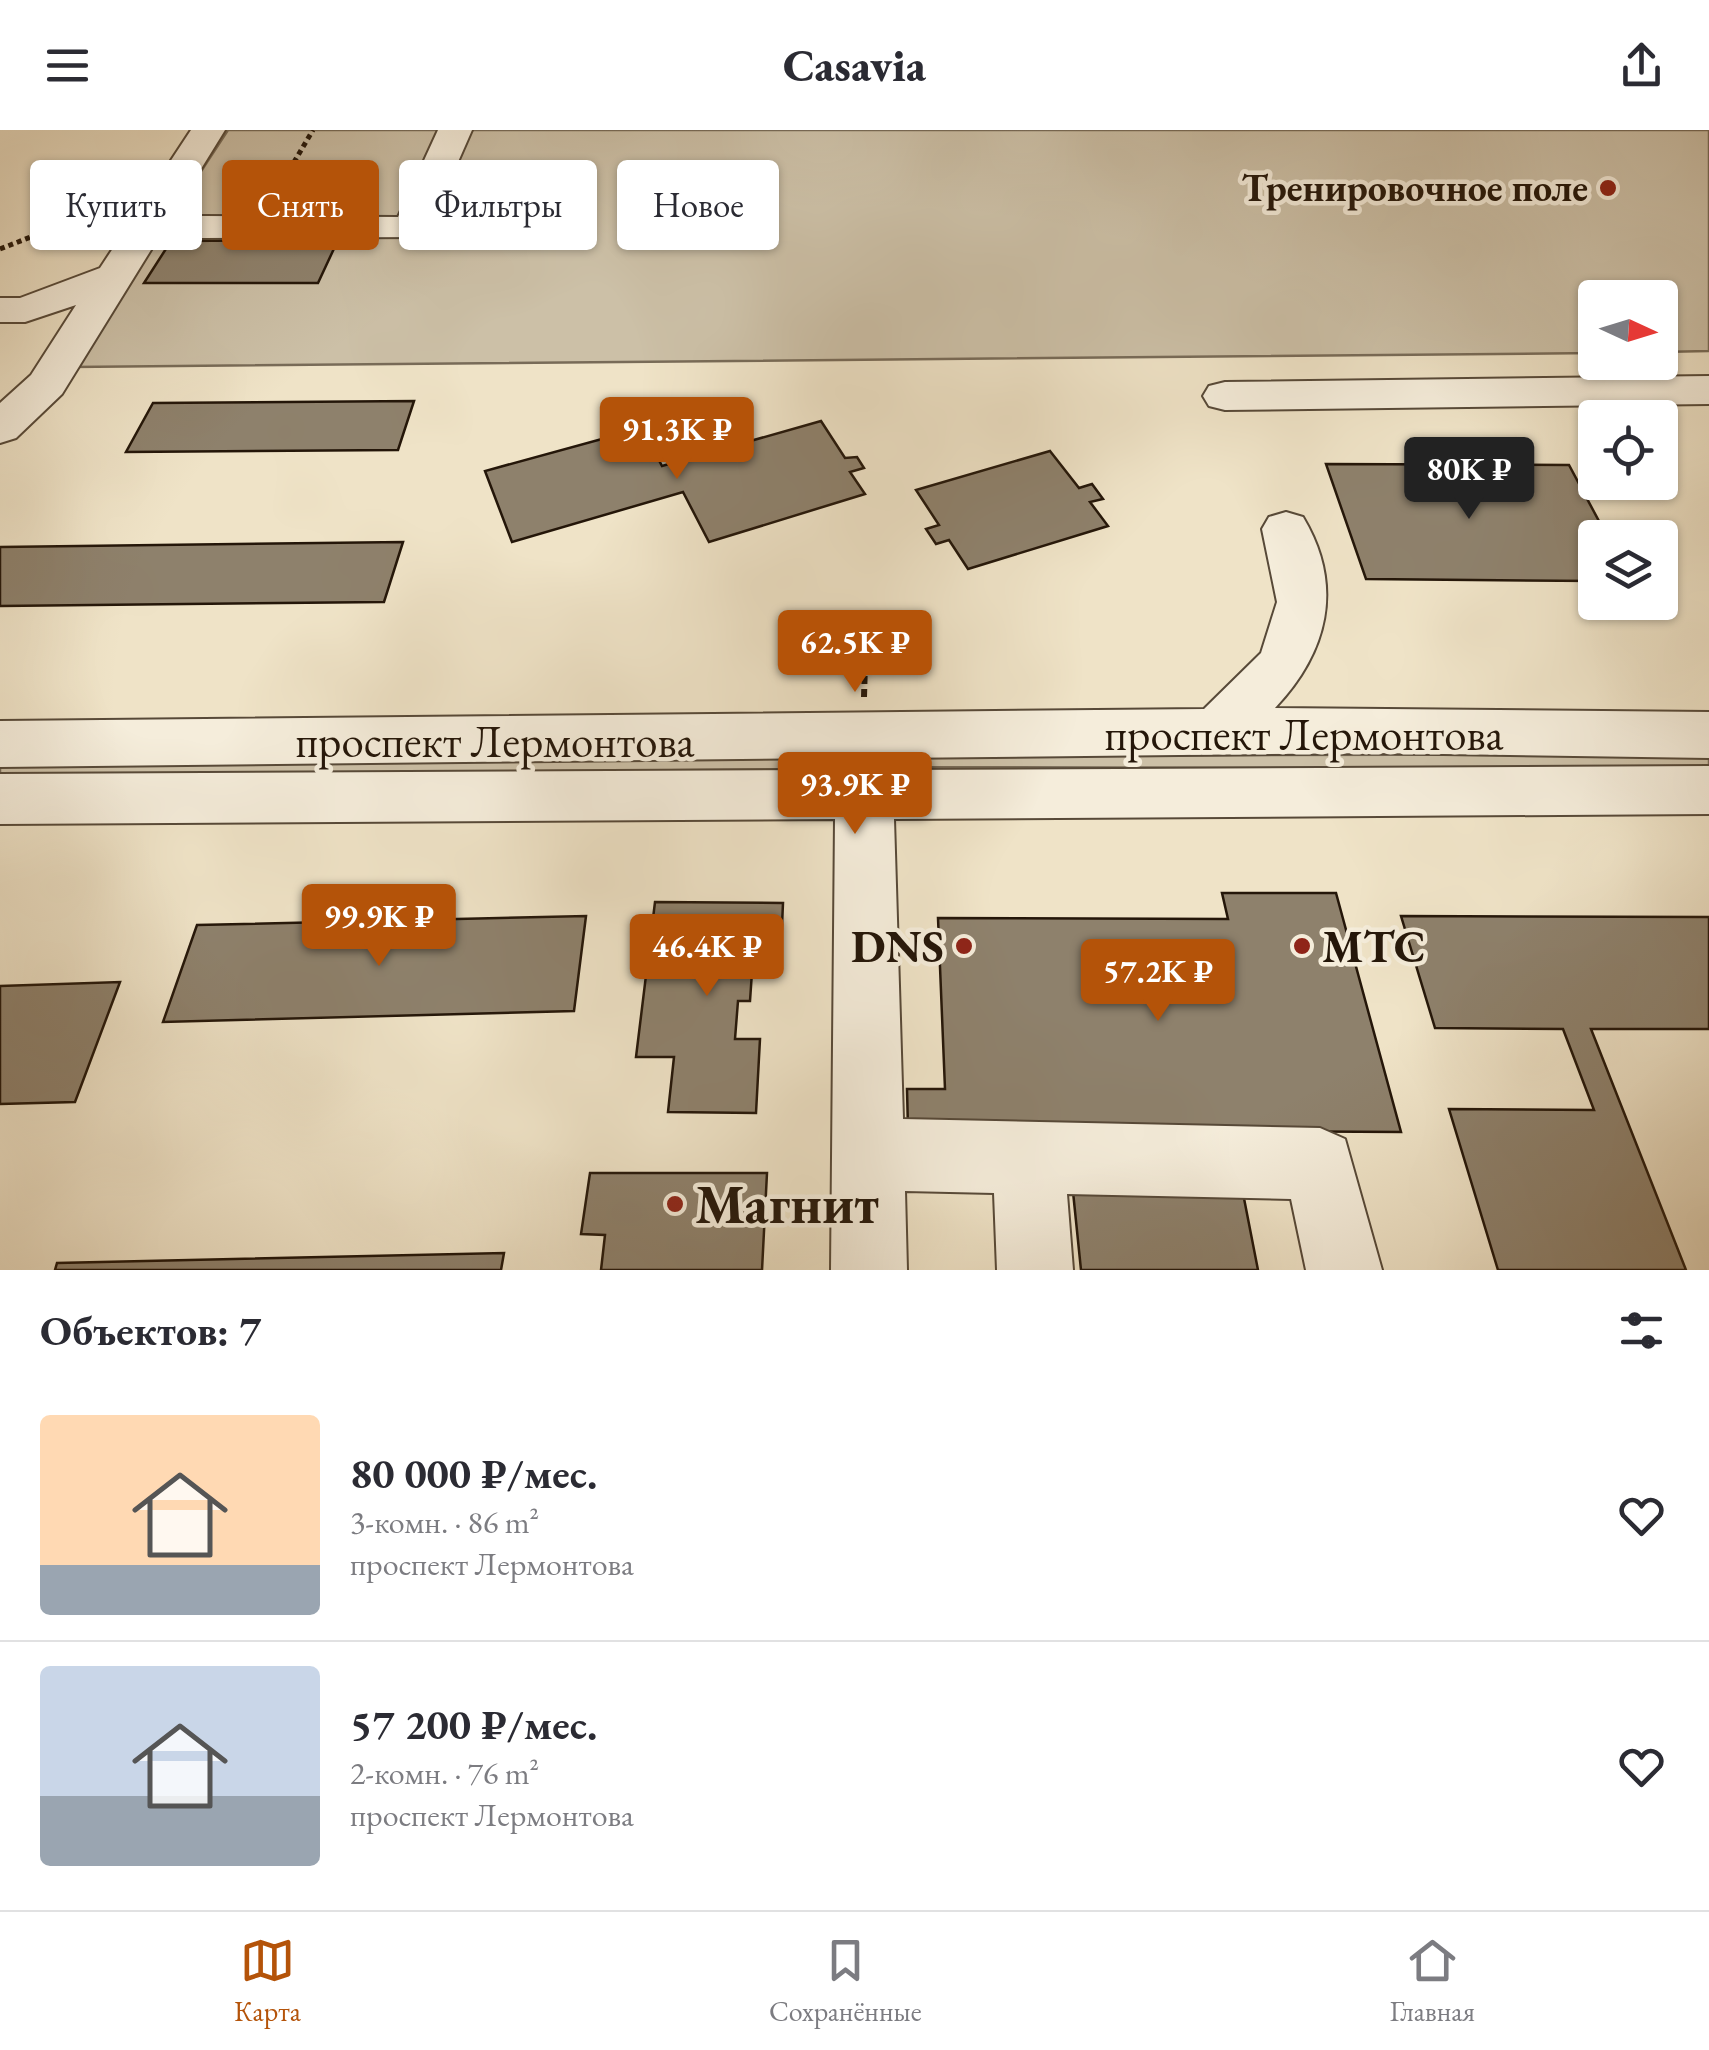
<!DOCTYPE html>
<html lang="ru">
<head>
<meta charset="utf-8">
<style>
	:root { --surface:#fff; --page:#f7f7f7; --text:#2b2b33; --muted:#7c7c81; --line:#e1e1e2; --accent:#b45309 }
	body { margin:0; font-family:"EB Garamond",serif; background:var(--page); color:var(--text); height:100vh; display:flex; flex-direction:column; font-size:38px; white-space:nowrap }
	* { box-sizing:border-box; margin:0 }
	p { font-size:32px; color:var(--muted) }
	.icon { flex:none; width:55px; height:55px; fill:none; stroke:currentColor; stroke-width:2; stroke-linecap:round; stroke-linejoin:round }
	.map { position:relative; height:1140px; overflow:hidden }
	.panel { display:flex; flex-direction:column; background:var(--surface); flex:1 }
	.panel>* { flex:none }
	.top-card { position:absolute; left:30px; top:30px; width:1000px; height:90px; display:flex; gap:20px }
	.needle { width:65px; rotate:94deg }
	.fabs { position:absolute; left:1578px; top:150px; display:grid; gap:20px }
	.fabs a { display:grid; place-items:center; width:100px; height:100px; border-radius:10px; background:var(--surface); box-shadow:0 2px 8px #0004; font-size:50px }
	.price { position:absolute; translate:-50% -85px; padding:0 22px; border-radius:10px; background:var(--accent); color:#fff; font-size:32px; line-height:65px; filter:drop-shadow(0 2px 5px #0008) }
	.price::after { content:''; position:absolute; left:50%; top:60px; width:30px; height:22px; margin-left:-15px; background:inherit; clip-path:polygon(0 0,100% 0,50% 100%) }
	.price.selected { background:#222; color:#fff }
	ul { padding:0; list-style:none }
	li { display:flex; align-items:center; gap:30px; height:250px; padding:0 40px }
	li+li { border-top:2px solid var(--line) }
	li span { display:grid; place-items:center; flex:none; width:280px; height:200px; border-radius:10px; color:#555 }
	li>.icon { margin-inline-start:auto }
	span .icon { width:120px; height:120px; fill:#fffc; stroke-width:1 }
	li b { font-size:42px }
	h2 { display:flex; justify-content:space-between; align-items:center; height:120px; padding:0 40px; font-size:42px }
	.chip { padding:0 35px; border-radius:10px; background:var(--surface); box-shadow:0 2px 8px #0004; font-size:35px; line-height:90px }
	.chip.selected { background:var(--accent); color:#fff }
	header { display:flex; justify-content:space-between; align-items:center; height:130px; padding:0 40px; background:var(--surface); font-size:45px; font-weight:800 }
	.tabs { display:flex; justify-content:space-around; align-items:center; height:140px; border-top:2px solid var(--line); background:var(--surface); font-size:28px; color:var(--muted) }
	.tabs a { display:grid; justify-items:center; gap:5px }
	.tabs .selected { color:var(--accent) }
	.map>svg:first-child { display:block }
</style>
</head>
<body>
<header><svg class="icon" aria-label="menu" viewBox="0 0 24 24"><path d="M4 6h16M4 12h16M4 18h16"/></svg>Casavia<svg class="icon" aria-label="share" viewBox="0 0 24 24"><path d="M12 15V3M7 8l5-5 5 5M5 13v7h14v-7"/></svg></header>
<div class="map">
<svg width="1709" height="1140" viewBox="0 0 1709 1140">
	<rect width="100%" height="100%" fill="#efe3c7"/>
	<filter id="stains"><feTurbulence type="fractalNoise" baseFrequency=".002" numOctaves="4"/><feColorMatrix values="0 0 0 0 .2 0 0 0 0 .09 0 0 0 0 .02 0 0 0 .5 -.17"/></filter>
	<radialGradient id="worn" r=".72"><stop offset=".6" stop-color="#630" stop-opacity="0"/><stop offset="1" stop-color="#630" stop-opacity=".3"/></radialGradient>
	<path fill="#ccc0a7" stroke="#786b58" stroke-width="2.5" d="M228 0H1709V221L1660 222V168H1595V223L73 237Z
		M1709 624V639L902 637V626Z
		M812 627 811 639 0 646V632Z"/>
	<path fill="#8e816c" stroke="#241609" stroke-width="2.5" d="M338 110 318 153H144L171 111Z
		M414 271 398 320 126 322 153 273Z
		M821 291 845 328 857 327 864 338 850 342 865 364 709 412 683 362 512 412 485 341 642 298 662 336Z
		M1050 321 1079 358 1092 354 1103 369 1090 372 1108 396 968 439 949 410 936 414 926 399 939 395 916 360Z
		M1326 334 1569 335 1608 408H1595V451L1366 449Z
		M403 412 384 472 0 476V417Z
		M1222 763H1336L1401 1002 908 999 907 959H945L938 788 1228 789Z
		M655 772 783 773 780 842H752L750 871H738L735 909H760L756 983 668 982 674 927H636Z
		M586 786 574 881 163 892 197 795Z
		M1401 786 1709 787V899H1591L1686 1140H1498L1449 979 1594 980 1563 899 1435 898Z
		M120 852 75 972 0 974V856Z
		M590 1043H767L762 1140H601L605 1105 581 1104Z
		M1072 1052 1241 1053 1258 1140H1081Z
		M504 1123 501 1140H55L57 1133Z"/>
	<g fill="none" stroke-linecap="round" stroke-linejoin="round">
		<g stroke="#574938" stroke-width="4">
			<path id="minor" d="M191 0H225L62 264 16 308 0 313V273L31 245 76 175 25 192H0V168H20L100 138Z
				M438 0H472L425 107 202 108 189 105 183 97 189 89 202 86 398 87Z
				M1709 246V274L1225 280 1209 276 1203 266 1209 256 1225 252Z
				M1286 382 1303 387C1345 457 1327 523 1275 578L1709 582V628L1377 623 893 628V640L1709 636V684L894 689 903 989 1320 998 1345 1009 1382 1140H1306L1291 1069 1067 1064 1073 1140H997L994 1063 905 1061 907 1140H831L835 689 0 694V644L835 640V628L0 637V591L1204 579 1261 523 1277 472 1262 399 1269 387Z"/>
		</g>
		<path stroke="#241609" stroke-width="5" stroke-dasharray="5 4" stroke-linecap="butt" d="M271 71 313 0
			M0 119 118 73"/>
		<path stroke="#241609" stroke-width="6" stroke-dasharray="8 5" stroke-linecap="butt" d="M864 567 865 533"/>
		<use href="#minor" fill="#f5eddb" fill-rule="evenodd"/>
	</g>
	<g fill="#8f2418" stroke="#f5eddb" stroke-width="4">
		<circle cx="1608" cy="58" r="10"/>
		<circle cx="964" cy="816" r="10"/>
		<circle cx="1302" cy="816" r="10"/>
		<circle cx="675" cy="1074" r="10"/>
	</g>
	<g text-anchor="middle" stroke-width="9" stroke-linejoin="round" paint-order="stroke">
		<g font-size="38" font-weight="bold" fill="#241609" stroke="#f5eddb" text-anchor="end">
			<text x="1588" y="71">Тренировочное поле</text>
		</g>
		<g font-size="45" fill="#241609" stroke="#f5eddb">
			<text x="1304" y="620">проспект Лермонтова</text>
			<text x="495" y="627">проспект Лермонтова</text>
		</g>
		<g font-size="45" font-weight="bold" fill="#241609" stroke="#f5eddb" text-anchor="end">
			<text x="944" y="832">DNS</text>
			<text x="1322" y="832" text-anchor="start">МТС</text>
		</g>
		<g font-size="55" font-weight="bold" fill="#241609" stroke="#f5eddb" text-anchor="start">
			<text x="695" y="1093">Магнит</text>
		</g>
	</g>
	<rect width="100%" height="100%" filter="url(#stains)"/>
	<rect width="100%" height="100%" fill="url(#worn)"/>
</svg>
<div class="fabs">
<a><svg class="needle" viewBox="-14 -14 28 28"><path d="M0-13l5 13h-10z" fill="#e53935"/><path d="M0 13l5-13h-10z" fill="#7c7c81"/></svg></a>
<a><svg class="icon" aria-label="locate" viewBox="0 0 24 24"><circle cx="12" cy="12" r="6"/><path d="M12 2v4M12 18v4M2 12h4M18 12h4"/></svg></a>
<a><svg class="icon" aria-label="layers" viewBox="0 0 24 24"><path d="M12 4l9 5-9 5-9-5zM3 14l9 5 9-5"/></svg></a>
</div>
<b class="price" style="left:677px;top:352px">91.3K ₽</b>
<b class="price selected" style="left:1469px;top:392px">80K ₽</b>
<b class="price" style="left:855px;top:565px">62.5K ₽</b>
<b class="price" style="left:855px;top:707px">93.9K ₽</b>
<b class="price" style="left:379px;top:839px">99.9K ₽</b>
<b class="price" style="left:707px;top:869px">46.4K ₽</b>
<b class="price" style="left:1158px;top:894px">57.2K ₽</b>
<div class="top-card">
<a class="chip">Купить</a>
<a class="chip selected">Снять</a>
<a class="chip">Фильтры</a>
<a class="chip">Новое</a>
</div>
</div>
<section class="panel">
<h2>Объектов: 7<svg class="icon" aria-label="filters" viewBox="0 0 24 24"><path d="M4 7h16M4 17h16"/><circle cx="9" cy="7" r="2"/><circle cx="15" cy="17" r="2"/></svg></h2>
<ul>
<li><span style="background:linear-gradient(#ffd9b3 75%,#9aa5b1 0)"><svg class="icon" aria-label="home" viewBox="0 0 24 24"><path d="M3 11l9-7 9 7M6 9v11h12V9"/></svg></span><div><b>80 000 ₽/мес.</b><p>3-комн. · 86 m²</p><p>проспект Лермонтова</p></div><svg class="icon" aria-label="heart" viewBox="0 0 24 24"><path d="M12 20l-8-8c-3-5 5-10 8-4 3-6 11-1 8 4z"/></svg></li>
<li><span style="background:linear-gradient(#c9d6e8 65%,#9aa5b1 0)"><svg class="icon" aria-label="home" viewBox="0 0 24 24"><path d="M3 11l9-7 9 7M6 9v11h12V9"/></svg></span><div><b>57 200 ₽/мес.</b><p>2-комн. · 76 m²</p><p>проспект Лермонтова</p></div><svg class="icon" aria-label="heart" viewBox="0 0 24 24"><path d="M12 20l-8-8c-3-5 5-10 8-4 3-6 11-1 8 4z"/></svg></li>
</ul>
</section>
<nav class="tabs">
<a class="selected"><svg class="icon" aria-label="map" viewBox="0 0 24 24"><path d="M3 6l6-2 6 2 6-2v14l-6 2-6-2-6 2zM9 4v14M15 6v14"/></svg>Карта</a>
<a><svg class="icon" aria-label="saved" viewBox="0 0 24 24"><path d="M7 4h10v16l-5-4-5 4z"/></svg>Сохранённые</a>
<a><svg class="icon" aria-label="home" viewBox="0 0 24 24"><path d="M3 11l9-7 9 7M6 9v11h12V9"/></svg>Главная</a>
</nav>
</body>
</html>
